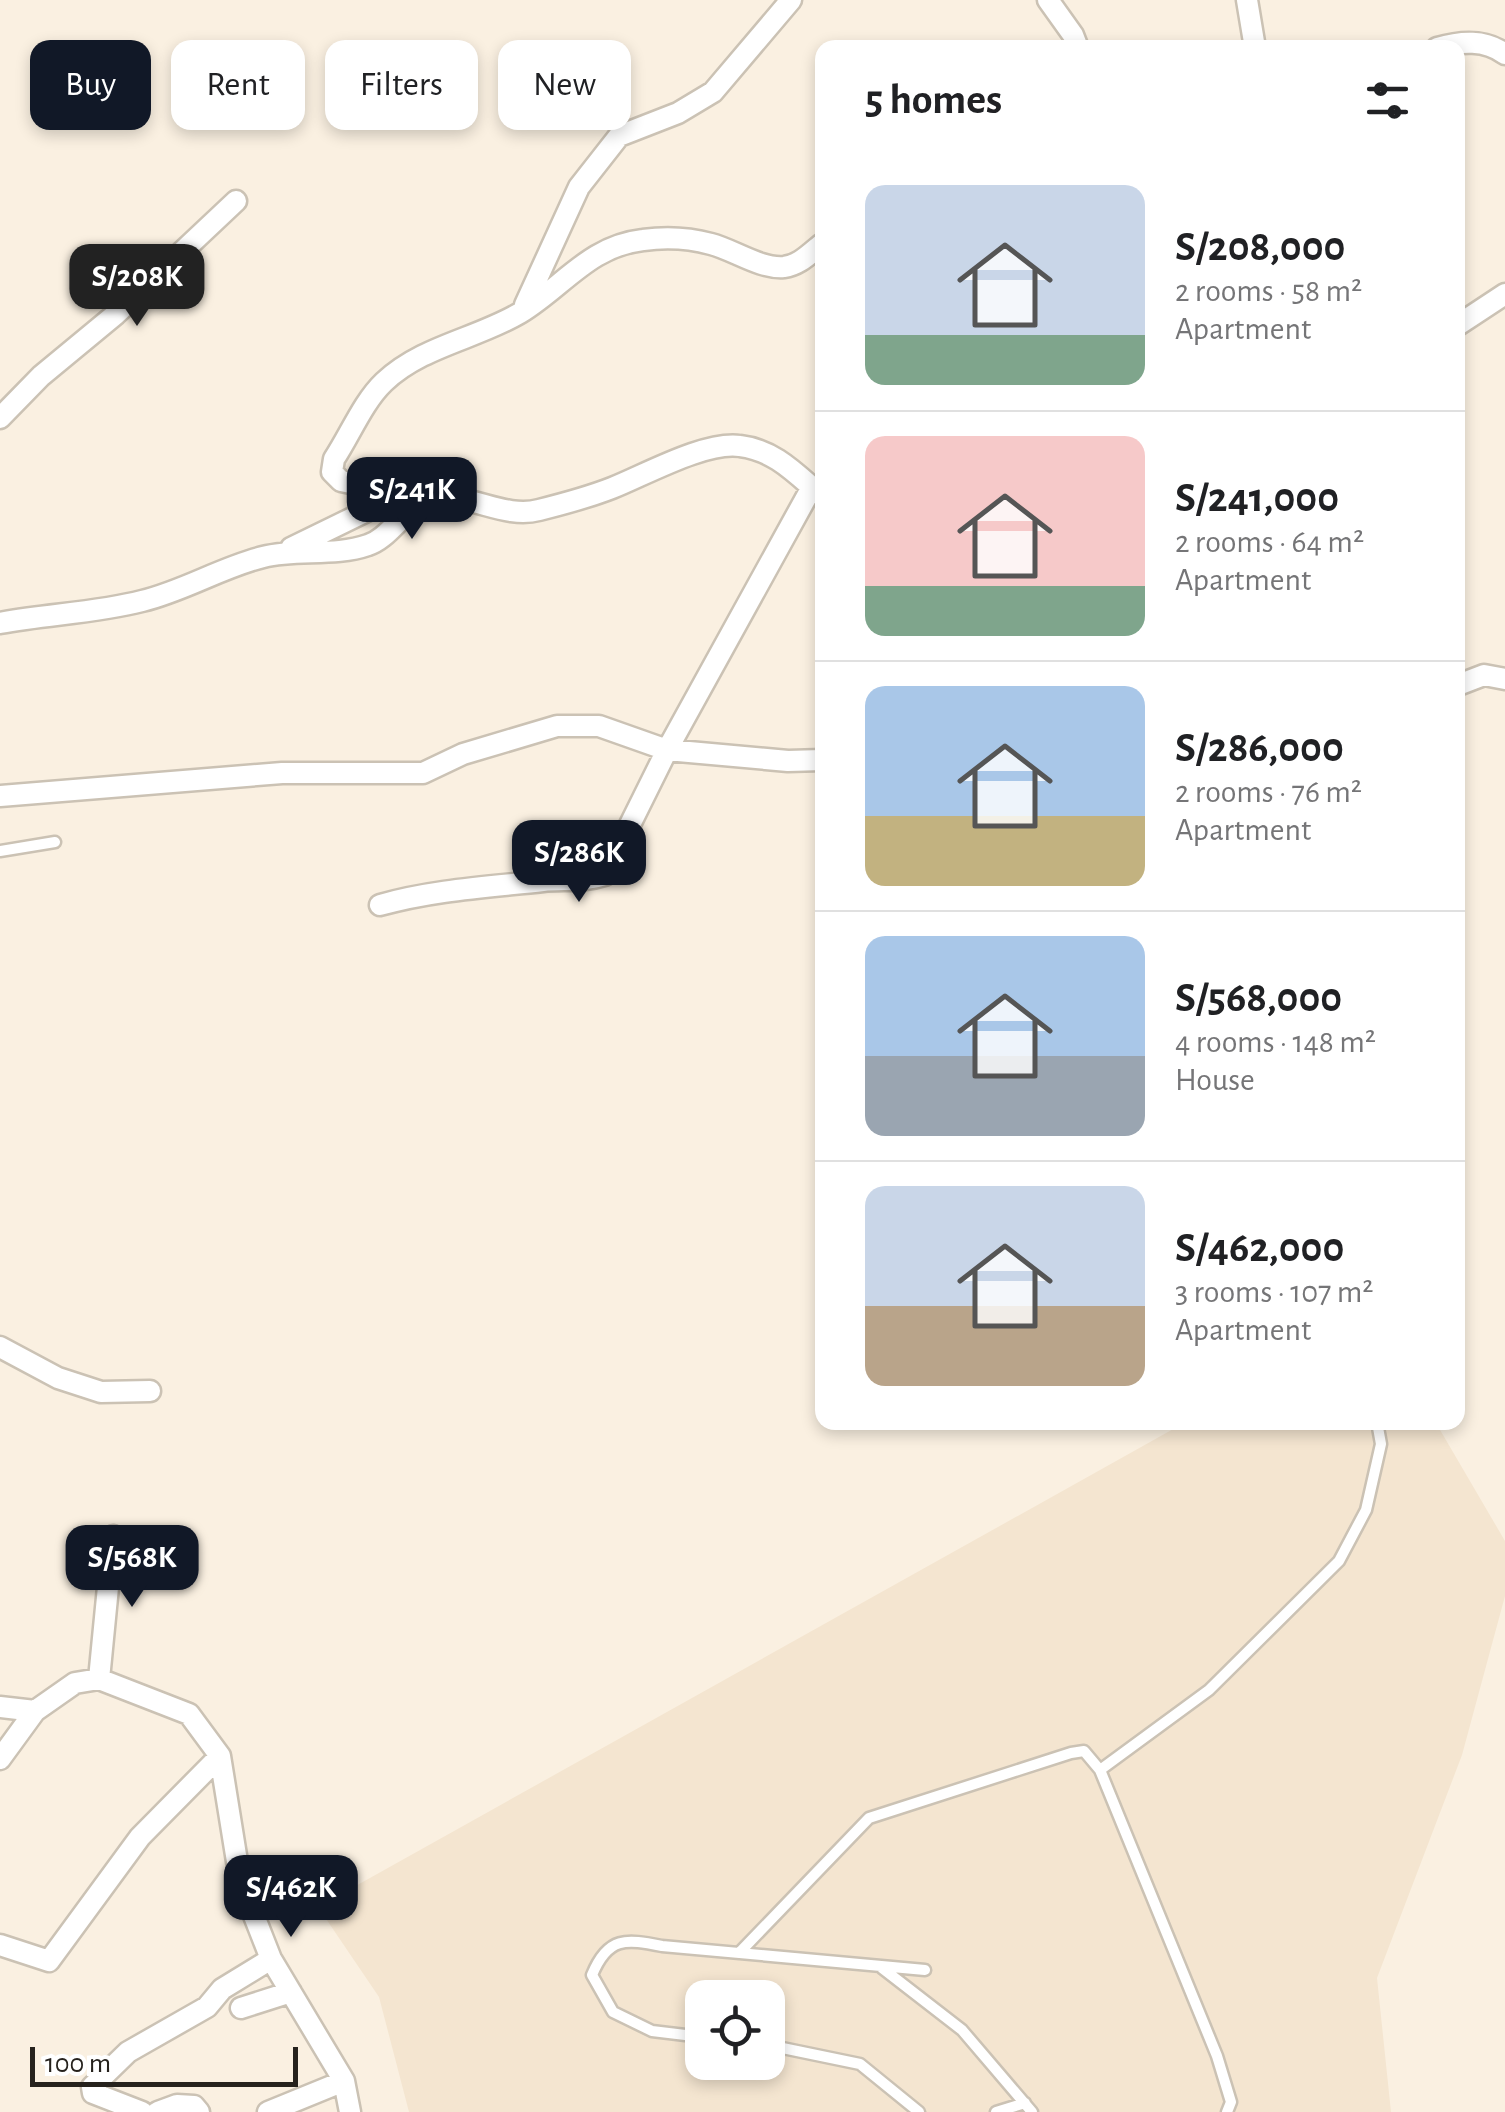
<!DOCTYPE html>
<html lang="en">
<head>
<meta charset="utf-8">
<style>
	:root { --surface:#fff; --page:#f2f2f2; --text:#202124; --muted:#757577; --line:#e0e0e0; --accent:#111827 }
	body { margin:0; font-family:"Alegreya Sans",sans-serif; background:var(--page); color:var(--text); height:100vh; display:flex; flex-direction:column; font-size:38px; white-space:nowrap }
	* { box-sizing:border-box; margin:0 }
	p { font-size:32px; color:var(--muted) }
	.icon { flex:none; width:55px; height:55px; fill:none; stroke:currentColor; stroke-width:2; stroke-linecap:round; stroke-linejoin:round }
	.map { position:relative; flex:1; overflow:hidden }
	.sheet { position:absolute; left:815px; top:40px; width:650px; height:1390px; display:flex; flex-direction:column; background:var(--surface); border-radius:20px; box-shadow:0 5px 15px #0003 }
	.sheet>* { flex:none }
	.hud { position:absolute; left:30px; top:40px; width:635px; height:90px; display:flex; gap:20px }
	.fabs { position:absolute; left:685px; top:1980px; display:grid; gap:20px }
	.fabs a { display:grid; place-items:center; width:100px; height:100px; border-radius:20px; background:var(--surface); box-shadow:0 5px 15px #0003; font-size:50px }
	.scale { position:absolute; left:30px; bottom:25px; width:268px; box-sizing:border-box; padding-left:10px; border:5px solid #26221d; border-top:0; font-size:28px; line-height:35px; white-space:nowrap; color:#26221d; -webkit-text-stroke:8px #fff; paint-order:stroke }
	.price { position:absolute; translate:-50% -85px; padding:0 22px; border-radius:20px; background:var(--accent); color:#fff; font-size:32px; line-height:65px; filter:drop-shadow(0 2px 5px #0008) }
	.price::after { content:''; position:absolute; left:50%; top:60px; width:30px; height:22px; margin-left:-15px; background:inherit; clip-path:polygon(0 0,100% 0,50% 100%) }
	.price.current { background:#222; color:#fff }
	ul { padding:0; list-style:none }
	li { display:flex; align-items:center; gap:30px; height:250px; padding:0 50px }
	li+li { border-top:2px solid var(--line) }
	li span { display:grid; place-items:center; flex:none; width:280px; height:200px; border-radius:20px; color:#555 }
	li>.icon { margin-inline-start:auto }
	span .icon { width:120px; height:120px; fill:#fffc; stroke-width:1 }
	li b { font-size:42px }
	h2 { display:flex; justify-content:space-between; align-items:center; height:120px; padding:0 50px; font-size:42px }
	.tag { padding:0 35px; border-radius:20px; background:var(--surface); box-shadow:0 5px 15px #0003; font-size:35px; line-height:90px }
	.tag.current { background:var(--accent); color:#fff }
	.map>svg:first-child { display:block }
</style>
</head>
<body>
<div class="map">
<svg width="1505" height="2112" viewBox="0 0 1505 2112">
	<rect width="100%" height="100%" fill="#faf0e1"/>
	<path fill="#f4e5d0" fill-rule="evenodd" d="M1184 1423H1436L1505 1541V1596L1462 1755 1377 1978 1391 2112H409L379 1997 318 1907ZM702 1998H768V2062H702Z"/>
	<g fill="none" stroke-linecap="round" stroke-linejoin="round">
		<g stroke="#cbc2b4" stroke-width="15">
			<path id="lane" d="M0 851 55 842
				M739 1953 869 1818 1071 1753 1084 1751 1100 1770
				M882 1968 962 2030 1032 2112
				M702 2037 652 2031 613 2012 592 1975C608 1936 626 1939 662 1946L925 1970
				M768 2045 860 2064 919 2112
				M996 2112 1025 2103
				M1227 2112 1231 2102 1217 2056 1100 1770 1209 1690 1339 1561 1366 1510 1381 1444 1377 1422"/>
		</g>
		<g stroke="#cbc2b4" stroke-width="25">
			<path id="street" d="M1048 0 1073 35 1078 48
				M1247 0 1255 48
				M1437 48C1461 41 1485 39 1505 54
				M525 305 579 187 619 136 678 113 713 92 791 0
				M1458 325 1505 294
				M0 418 41 376 116 314 236 201
				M291 548 373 508 378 498 375 488 341 481 332 472 334 459C350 435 363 402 384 382 422 346 476 339 520 313 563 287 589 246 643 240 665 237 689 238 711 244 734 250 760 269 784 267 800 265 810 253 822 244
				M0 623C47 614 96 613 142 601 184 591 222 567 263 557 297 548 334 557 368 545 390 538 402 510 428 501 464 488 501 520 539 510 563 504 589 497 612 488 645 475 705 441 740 446 775 450 797 475 822 496
				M1458 685 1484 675 1505 679
				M0 796 282 773H423L463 754 557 726H599L667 750 788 761 822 760
				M380 905C433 890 488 887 543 881 564 879 584 882 605 875L667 750 812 487
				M0 1347 58 1378 101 1392 150 1391
				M99 1679 113 1536
				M0 1707 35 1711
				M0 1759 35 1711 75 1683 99 1679 189 1714 220 1756 240 1880 271 1959 344 2081 350 2112
				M0 1945 49 1961 140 1837 220 1756
				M241 2008 291 1992
				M142 2112 93 2093 92 2087 128 2052 207 2007 222 1989 271 1959
				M158 2112 177 2105 194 2106 199 2112
				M268 2112 344 2081"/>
		</g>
		<use href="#lane" stroke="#fff" stroke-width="10"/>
		<use href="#street" stroke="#fff" stroke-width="20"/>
	</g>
</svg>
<div class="fabs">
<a><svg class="icon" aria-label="locate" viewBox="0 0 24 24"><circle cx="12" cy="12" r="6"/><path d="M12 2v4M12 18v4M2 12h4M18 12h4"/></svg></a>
</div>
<div class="scale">100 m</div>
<b class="price current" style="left:137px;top:329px">S/208K</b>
<b class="price" style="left:412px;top:542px">S/241K</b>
<b class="price" style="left:579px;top:905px">S/286K</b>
<b class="price" style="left:132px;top:1610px">S/568K</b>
<b class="price" style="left:291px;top:1940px">S/462K</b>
<div class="hud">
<a class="tag current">Buy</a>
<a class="tag">Rent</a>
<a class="tag">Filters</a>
<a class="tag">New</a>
</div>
<section class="sheet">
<h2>5 homes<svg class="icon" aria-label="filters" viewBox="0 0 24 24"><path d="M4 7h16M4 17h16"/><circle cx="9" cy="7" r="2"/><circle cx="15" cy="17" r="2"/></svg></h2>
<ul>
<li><span style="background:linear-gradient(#c9d6e8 75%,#7fa58c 0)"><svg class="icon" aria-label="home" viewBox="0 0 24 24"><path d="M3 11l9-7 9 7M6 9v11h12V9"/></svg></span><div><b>S/208,000</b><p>2 rooms · 58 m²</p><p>Apartment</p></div></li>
<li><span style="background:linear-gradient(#f6c9c9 75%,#7fa58c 0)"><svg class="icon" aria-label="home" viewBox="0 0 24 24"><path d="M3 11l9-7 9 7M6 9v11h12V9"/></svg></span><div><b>S/241,000</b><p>2 rooms · 64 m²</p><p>Apartment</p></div></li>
<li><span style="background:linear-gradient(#a9c7e8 65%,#c2b280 0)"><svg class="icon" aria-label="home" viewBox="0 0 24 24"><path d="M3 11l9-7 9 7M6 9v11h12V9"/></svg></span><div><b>S/286,000</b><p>2 rooms · 76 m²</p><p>Apartment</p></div></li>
<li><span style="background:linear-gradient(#a9c7e8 60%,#9aa5b1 0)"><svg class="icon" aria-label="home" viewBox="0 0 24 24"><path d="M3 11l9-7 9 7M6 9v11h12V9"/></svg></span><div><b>S/568,000</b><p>4 rooms · 148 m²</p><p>House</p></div></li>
<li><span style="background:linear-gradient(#c9d6e8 60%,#b9a48a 0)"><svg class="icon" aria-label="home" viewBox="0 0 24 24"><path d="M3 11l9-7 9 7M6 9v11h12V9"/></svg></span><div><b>S/462,000</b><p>3 rooms · 107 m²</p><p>Apartment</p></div></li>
</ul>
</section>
</div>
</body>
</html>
